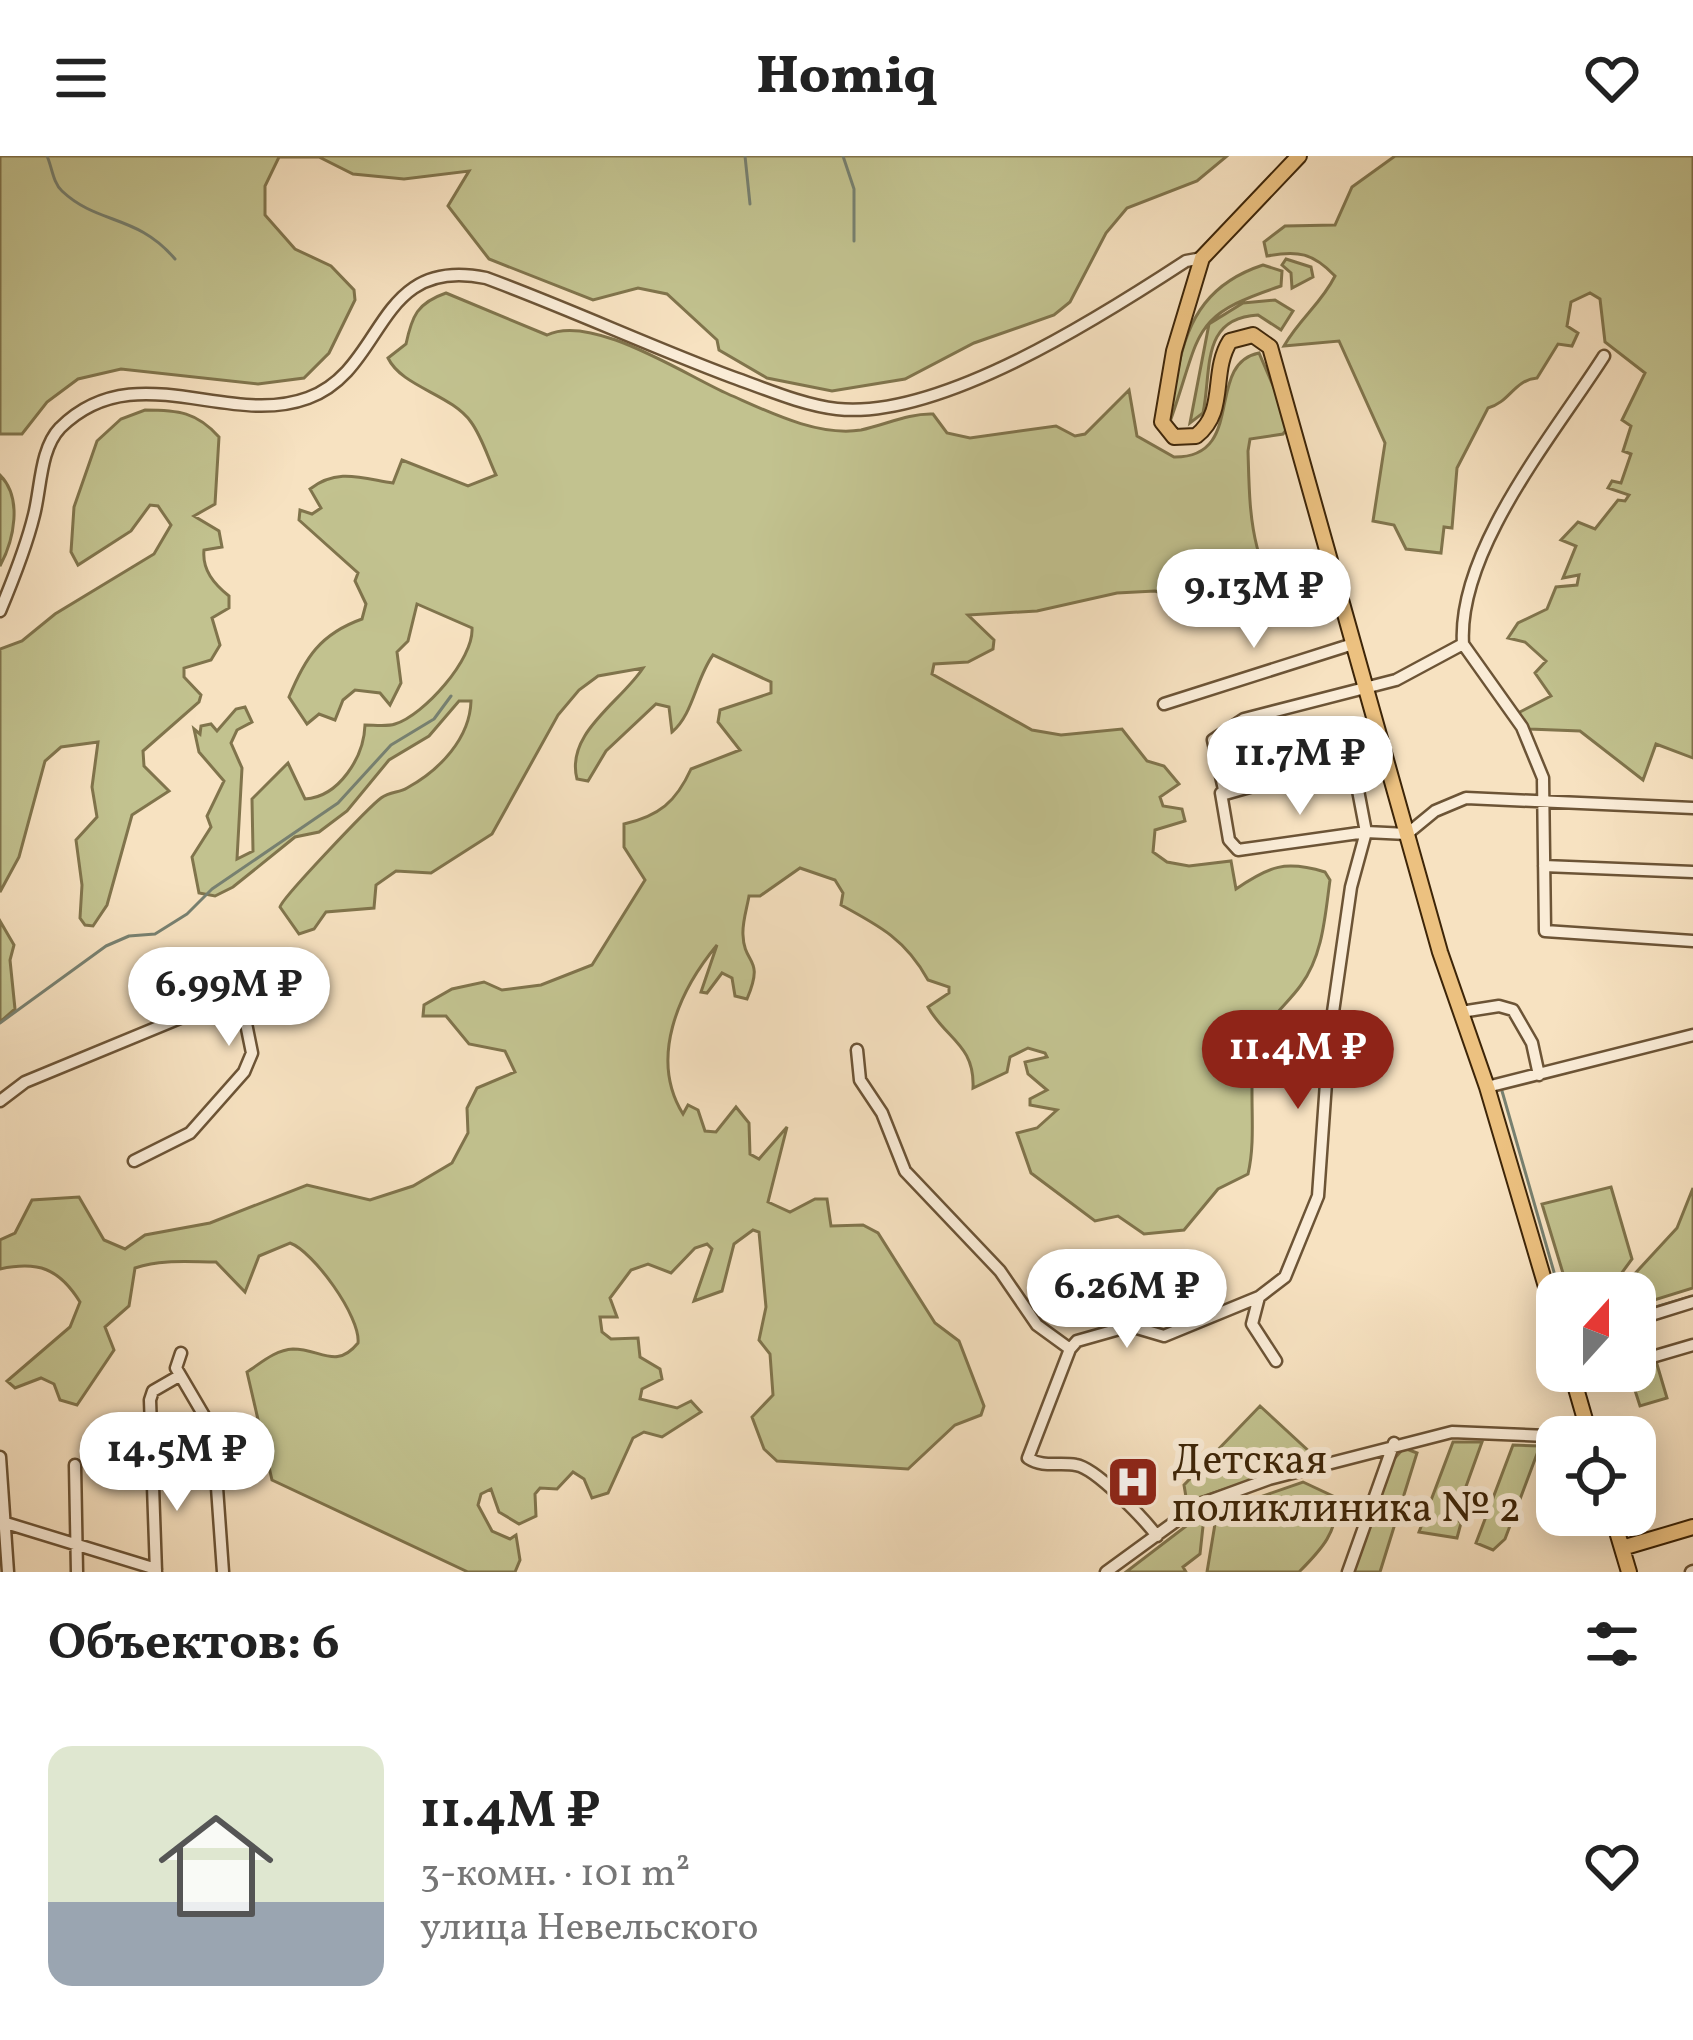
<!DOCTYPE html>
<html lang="ru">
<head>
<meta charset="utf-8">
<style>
	:root { --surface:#fff; --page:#f2f2f2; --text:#222; --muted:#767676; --accent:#8f2418 }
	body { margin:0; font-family:Vollkorn,serif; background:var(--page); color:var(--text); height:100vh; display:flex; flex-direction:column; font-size:45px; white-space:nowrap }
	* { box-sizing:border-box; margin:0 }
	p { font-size:39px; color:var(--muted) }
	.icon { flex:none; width:66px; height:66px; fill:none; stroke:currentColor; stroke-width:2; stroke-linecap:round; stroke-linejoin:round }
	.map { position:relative; height:1416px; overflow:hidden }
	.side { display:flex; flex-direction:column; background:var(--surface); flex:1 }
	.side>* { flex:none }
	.needle { width:78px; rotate:21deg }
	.buttons { position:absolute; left:1536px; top:1116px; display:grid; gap:24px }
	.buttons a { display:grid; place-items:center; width:120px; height:120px; border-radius:24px; background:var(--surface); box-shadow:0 6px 30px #0003; font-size:60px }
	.price { position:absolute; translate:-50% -102px; padding:0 27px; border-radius:42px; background:#fff; color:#222; font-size:39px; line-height:78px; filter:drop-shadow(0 3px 6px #0008) }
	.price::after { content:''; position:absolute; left:50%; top:72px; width:36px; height:27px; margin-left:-18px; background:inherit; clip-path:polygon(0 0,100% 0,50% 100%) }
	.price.on { background:var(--accent); color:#fff }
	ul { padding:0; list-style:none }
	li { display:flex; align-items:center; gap:36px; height:300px; padding:0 48px }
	li span { display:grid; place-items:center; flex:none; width:336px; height:240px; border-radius:24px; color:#555 }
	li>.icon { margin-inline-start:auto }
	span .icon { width:144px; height:144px; fill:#fffc; stroke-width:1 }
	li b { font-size:51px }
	h2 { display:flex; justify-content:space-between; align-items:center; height:144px; padding:0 48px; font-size:51px }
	header { display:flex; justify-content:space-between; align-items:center; height:156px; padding:0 48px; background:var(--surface); font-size:54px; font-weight:800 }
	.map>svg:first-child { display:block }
</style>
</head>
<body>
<header><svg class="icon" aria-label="menu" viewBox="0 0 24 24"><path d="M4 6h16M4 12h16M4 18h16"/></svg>Homiq<svg class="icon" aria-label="heart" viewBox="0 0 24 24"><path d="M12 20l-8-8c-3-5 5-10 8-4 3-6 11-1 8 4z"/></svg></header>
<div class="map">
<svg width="1693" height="1416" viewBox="0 0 1693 1416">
	<rect width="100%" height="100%" fill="#f7e2c1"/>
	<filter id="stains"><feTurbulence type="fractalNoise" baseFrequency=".00167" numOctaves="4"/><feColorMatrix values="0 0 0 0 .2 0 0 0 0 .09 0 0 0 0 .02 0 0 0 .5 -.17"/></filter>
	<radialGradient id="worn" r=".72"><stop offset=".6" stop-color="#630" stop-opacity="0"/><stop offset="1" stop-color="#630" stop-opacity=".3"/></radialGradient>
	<path fill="#c2c28f" stroke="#80744c" stroke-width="3" d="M0 0H1227L1197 25 1127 52 1106 77 1070 146 1054 159 974 187 905 223 832 235 767 222 719 194 717 184 667 138 638 132 593 144 489 103 448 50 469 15 404 23 353 18 319 1H279L265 30V59L295 93 331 110 354 134 355 144 329 197 304 222 258 228 121 213 78 223 47 246 22 278H0Z
		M1395 0H1693V602L1656 588 1643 624 1580 575 1529 573 1518 557 1551 540 1535 517 1546 505 1525 486 1508 482 1518 467 1547 453 1556 431 1577 429 1579 419 1563 422 1576 390 1561 384 1578 366 1595 373 1618 344 1625 345 1629 339 1608 332 1612 325 1621 327 1631 298 1623 295 1631 270 1622 264 1645 217 1605 186 1600 143 1590 137 1571 146 1567 170 1578 177 1572 190 1558 188 1537 222C1514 224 1510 246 1488 252L1457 312 1452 372 1444 371 1441 397 1406 393 1394 369 1373 365 1385 287 1339 185 1284 190C1300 162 1321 148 1335 120 1313 97 1298 94 1267 100L1264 86 1285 70 1335 69 1352 31Z
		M1286 103 1311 111 1313 121 1292 132 1291 117 1282 109Z
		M1263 109 1282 115 1281 130C1190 160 1202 174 1172 260 1169 244 1175 228 1178 213 1188 160 1211 126 1263 109Z
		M446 137 547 179C592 157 685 219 728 238 767 255 817 281 861 274 885 269 909 257 933 258L947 277 970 282 1056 270 1075 280 1085 278 1129 234 1137 280 1174 301C1247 302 1204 208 1259 197L1290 269 1283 278 1250 283 1248 295C1249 327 1249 360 1257 391 1263 415 1277 430 1277 455L1228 459 1155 435 1117 437 1037 455 968 459 994 484 993 493 968 506 934 508 932 518 1032 574 1061 579 1122 573 1147 605 1164 610 1179 628 1160 641 1163 650 1182 653 1185 665 1155 674 1153 696 1167 706 1189 710 1231 705 1236 733C1270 710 1285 704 1325 716L1330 724C1325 760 1323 799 1301 829 1287 849 1264 865 1257 889 1246 927 1258 976 1248 1018L1218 1033 1184 1074 1144 1078 1118 1060 1095 1065 1031 1017 1017 977 1037 972 1057 954 1030 949V943L1047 934 1028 918 1025 906 1047 901 1045 897 1028 892 1010 901 1007 916 973 932C975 889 946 883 928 851L949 837V831L928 824C906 784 880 770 841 749L843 737 835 724 800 712 760 740H749C747 752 742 767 743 779 744 810 765 800 747 843L735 840 732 822 722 817 707 837 701 836 717 789C678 836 649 903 683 958L688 949 698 954 705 975 716 976 736 951 749 967 750 998 759 1003 787 971 768 1046 790 1056 815 1043H827L831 1070 863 1069 878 1077 935 1167 959 1185 984 1250 981 1259 955 1269 908 1313 777 1305 764 1293 752 1261 773 1239 770 1198 759 1184 766 1151 759 1076 753 1074 734 1088 722 1135 694 1145 712 1093 707 1088 695 1092 671 1117 648 1108 631 1114 610 1142 617 1161H600L602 1176 611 1183 638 1182 640 1201 660 1213 662 1223 642 1233 640 1243 677 1252 691 1245 701 1256 662 1281 644 1276 633 1282 608 1337 592 1342 584 1323 573 1316 557 1333 540 1332 535 1338 536 1360 519 1368 499 1356 491 1333 481 1338 478 1349 492 1375 510 1383 516 1379 520 1404 515 1416H468L272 1324 247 1216C261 1207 275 1194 293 1193 321 1193 336 1214 358 1187 361 1161 313 1095 290 1087L259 1100 245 1136 216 1106C189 1106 163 1103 135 1112L129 1150 105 1171 114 1194 77 1249 60 1244 54 1228 41 1222 15 1232 7 1225 70 1171 80 1146C59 1112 38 1105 0 1113V1084L15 1077 32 1044 79 1041 104 1084 125 1093 145 1079 210 1067 307 1029 370 1044 413 1030 452 1007 468 977 467 952 477 932 515 916 505 895 469 888 446 860H423L424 849 452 833 484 826 502 834 541 829 592 809 645 724 624 691V668C659 660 676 646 691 613L740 594 718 566 720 554 771 537V526L713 499C696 522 693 559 672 576L669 551 656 548 606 595 588 625 577 623C565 577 621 546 643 512L598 520 579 534 558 559 492 678 431 717 396 715 376 729 374 752 326 756 314 773 299 778 280 751C282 742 369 651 381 642 390 635 399 637 407 632 440 614 470 582 471 545H459L429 580 389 604 347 655 319 676 295 681 233 731 215 740 199 737 192 701 211 671 207 660 224 625 199 596 194 573 200 578 201 570 211 568 217 575 236 553 245 551 252 566 237 574 231 587 242 612 237 703 253 695 252 643 288 607 305 643C339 641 364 601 365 569 374 569 387 571 395 568 424 559 474 503 472 472L417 448 408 485 397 496 401 527 390 549 380 537 355 534 343 544 335 564 319 558 307 568 289 541C305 502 320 478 362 463L366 448 355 425 358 417 299 364 300 354 312 358 321 352 310 333C337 312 361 322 393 327L402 304 468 330 496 319C488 302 482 281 471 266 451 238 402 231 388 202L406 188C412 160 417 147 446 137Z
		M1275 144 1293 155 1281 174 1258 159C1200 162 1212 214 1203 257L1190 267 1209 168 1243 147Z
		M145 254C178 254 197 256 219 281L215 348 194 360 219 375 222 391 204 394C202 414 214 428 229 440V452L212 462 220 489 211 504 184 512V521L201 539 199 546 143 595 144 610 169 635 132 659 107 749 93 770 85 769 80 762 82 729 76 684 97 661 92 631 98 586 61 591 45 605 19 701 0 736V493L22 485 55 458 154 398 171 369 158 350 150 349 131 375 78 409 71 396 74 351 97 285 121 263Z
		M0 319C23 342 14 384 0 410Z
		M0 765 14 789 10 804 15 853 0 866Z
		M1611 1031 1632 1103 1607 1137H1569L1542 1048Z
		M1693 1032V1132L1635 1150V1137H1617L1677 1072Z
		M1656 1205 1667 1242 1640 1250 1632 1225 1625 1226 1622 1215Z
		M1260 1250 1312 1298 1308 1306 1192 1344 1186 1341 1184 1329Z
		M1453 1286H1482L1455 1361 1461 1367 1457 1382 1419 1376Z
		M1513 1289 1540 1290 1505 1383 1493 1394 1476 1387Z
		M1404 1292 1417 1297 1380 1416H1353L1393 1304Z
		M1303 1326 1337 1342C1338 1376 1322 1393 1299 1416H1207L1217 1356Z
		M1198 1361H1204L1200 1398 1183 1411 1186 1416H1126Z"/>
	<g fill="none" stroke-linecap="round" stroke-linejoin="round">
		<path stroke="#778070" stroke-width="3" d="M47 0C52 11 53 27 62 35 98 69 137 58 175 103
			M745 0 750 48
			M843 0 854 33V85
			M0 867 106 790 129 780 155 778 187 758 212 733 338 647 391 589 434 563 451 540
			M1502 935 1560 1137
			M1635 1157 1693 1140"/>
		<g stroke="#6c5436" stroke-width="15">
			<path id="minor" d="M1604 200C1555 277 1457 394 1463 488L1522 571 1543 622 1545 775 1693 785
				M0 455C13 424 26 392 34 359 41 332 40 293 60 272 134 198 227 272 308 242 387 213 374 99 486 122 570 153 649 190 732 221 766 233 802 249 837 253 940 264 1102 160 1186 105L1202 102
				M1164 548 1353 488
				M1383 593 1225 638 1213 584 1244 563 1396 524 1463 488
				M1221 637 1229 684 1238 694 1366 676 1352 603
				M1544 710 1693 716
				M1461 856 1499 850 1513 854 1532 887 1539 919
				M857 894 860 924 882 957 905 1015 1000 1115 1037 1169 1070 1193
				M1487 931 1693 879
				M0 945 25 926 260 829
				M134 1005 190 977 244 916 252 897 240 838
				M1635 1164 1693 1146
				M181 1197 176 1212 213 1275 223 1416
				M1276 1205 1252 1168 1259 1141 1285 1121 1318 1040 1329 884 1351 731 1366 676 1407 678 1435 655 1466 642 1693 652
				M1635 1206 1693 1189
				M1573 1224 1604 1215
				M0 1301 8 1416
				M75 1309 77 1416
				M6 1367 156 1413
				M1157 1380C1144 1363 1096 1312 1076 1309 1059 1306 1043 1312 1028 1302L1070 1193 1077 1185 1130 1170 1164 1180 1259 1141
				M156 1416 150 1244 153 1235 179 1220
				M1106 1416 1198 1349 1269 1323 1452 1276 1571 1281
				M1348 1416 1394 1287
				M1691 1416 1693 1415"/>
		</g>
		<g stroke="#3d2508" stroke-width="18">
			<path id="major" d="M1299 0 1202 102 1174 195 1162 266 1174 281 1196 280C1228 255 1210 217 1230 185L1253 179 1270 191 1440 796 1487 931 1557 1168
				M1571 1215 1590 1281
				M1612 1359 1629 1416
				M1622 1392 1693 1371"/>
		</g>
		<use href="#minor" stroke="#faecd7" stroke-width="10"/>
		<use href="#major" stroke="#ecc180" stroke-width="14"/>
	</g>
	<defs>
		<g id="hospital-square" transform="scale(2.7)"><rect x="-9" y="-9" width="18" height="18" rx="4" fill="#8f2418" stroke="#faecd7"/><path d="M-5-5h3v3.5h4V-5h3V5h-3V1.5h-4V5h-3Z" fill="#fff"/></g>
	</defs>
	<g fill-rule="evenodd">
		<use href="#hospital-square" x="1133" y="1326"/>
	</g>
	<g text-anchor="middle" stroke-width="12" stroke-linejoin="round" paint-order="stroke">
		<g font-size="42" fill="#3d2508" stroke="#faecd7" text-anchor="start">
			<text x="1172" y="1317">Детская<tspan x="1172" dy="48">поликлиника № 2</tspan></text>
		</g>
	</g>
	<rect width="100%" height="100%" filter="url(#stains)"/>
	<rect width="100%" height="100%" fill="url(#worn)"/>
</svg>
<div class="buttons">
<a><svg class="needle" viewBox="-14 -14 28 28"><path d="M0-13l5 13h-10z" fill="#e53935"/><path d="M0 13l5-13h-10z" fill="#767676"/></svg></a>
<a><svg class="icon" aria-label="locate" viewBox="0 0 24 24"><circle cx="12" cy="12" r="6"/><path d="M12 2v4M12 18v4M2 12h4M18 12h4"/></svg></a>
</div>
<b class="price" style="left:1254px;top:495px">9.13M ₽</b>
<b class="price" style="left:1300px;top:662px">11.7M ₽</b>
<b class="price" style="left:229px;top:893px">6.99M ₽</b>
<b class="price on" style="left:1298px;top:956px">11.4M ₽</b>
<b class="price" style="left:1127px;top:1195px">6.26M ₽</b>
<b class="price" style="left:177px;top:1358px">14.5M ₽</b>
</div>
<section class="side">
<h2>Объектов: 6<svg class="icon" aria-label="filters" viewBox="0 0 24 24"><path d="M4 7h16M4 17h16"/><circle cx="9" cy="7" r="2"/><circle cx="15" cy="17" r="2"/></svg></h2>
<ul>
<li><span style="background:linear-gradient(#dfe7d0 65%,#9aa5b1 0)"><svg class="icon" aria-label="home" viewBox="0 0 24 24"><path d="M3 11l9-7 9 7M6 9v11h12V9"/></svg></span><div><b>11.4M ₽</b><p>3-комн. · 101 m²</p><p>улица Невельского</p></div><svg class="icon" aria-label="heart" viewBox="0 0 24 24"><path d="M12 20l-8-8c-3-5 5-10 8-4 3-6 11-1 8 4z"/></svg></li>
</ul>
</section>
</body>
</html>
